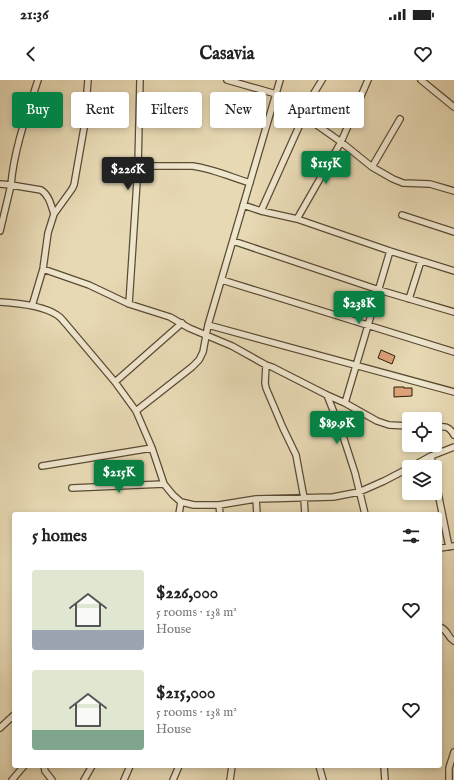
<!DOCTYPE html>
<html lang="en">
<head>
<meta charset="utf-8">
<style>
	:root { --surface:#fff; --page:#f6f6f6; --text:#222; --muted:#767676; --accent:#0b8043 }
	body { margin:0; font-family:"IM FELL English",serif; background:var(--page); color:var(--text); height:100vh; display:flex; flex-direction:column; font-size:15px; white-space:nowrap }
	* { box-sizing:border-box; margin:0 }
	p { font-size:13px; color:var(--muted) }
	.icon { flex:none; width:22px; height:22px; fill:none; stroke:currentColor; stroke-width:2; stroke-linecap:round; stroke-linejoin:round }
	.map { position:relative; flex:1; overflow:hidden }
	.sheet { position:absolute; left:12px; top:432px; width:430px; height:256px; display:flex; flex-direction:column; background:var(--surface); border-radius:4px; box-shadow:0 2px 6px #0003 }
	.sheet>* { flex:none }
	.banner { position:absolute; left:12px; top:12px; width:430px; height:36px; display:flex; gap:8px }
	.fabs { position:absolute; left:402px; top:332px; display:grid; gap:8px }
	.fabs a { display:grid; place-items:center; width:40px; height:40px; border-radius:4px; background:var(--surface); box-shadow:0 2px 6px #0003; font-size:20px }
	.price { position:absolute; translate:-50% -34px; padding:0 9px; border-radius:4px; background:var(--accent); color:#fff; font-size:13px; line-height:26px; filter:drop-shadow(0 1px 2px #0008) }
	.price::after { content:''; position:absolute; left:50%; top:24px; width:12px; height:9px; margin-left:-6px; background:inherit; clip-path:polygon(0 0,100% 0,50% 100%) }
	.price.current { background:#222; color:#fff }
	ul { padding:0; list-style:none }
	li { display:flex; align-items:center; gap:12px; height:100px; padding:0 20px }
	li span { display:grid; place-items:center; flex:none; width:112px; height:80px; border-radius:4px; color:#555 }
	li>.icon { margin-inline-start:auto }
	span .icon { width:48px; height:48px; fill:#fffc; stroke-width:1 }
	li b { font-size:17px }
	h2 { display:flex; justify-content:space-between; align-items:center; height:48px; padding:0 20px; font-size:17px }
	.chip { padding:0 14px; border-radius:4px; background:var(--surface); box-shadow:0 2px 6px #0003; font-size:14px; line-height:36px }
	.chip.current { background:var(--accent); color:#fff }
	.status { display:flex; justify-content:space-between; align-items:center; height:28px; padding:0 20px; background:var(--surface); direction:ltr }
	.status svg { height:11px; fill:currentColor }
	header { display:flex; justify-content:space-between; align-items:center; height:52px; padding:0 20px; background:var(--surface); font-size:18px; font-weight:800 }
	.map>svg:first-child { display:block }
</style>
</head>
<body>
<div class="status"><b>21:36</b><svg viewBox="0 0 49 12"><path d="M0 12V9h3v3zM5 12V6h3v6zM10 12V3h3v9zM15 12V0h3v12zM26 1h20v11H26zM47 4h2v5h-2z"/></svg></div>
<header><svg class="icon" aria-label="back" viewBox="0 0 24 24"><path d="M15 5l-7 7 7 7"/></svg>Casavia<svg class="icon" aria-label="heart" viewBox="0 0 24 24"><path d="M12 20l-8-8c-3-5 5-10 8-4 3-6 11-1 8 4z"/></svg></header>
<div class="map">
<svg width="454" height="700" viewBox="0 0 454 700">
	<rect width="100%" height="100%" fill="#e7d9b4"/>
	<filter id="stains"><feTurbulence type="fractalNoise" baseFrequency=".005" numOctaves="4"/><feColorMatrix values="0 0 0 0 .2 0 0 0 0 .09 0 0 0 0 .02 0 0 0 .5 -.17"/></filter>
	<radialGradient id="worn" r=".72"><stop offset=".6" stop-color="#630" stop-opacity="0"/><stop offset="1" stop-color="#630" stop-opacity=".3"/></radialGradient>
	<path fill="#dea177" stroke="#2b1c08" d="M381 270 395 276 392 284 378 278Z
		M394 307H404V308H412V316L394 317Z"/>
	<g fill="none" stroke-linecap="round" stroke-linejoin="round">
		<g stroke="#5a4b33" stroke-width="8">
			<path id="street" d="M227 0 276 14
				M421 0 454 27
				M274 22 304 36 341 62 372 87 393 99 403 103 430 104 454 111
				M138 86H193C213 89 231 97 250 103
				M372 87 400 39
				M0 104 11 105C14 69 27 34 38 0
				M243 125 261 131 297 139 390 171 454 191
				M261 131 314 13 322 0
				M402 135 454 152
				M297 139 341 62 368 0
				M0 151 11 105 41 110C49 115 51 125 54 134
				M233 161 379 210 454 232
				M43 189 89 205 129 224 170 237 189 248 232 266 266 285 272 287 327 315 345 323 377 341 389 345 409 346
				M222 200 454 272
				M409 219 421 181
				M0 222C17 223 42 225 57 235 61 237 63 241 66 244L115 302 136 331 152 368 164 404 173 415 181 422 194 425H219L256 419 333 417 359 412 384 401 409 388
				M129 224 138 86 140 0
				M32 226 43 189 48 153 54 134 72 109 74 105 84 48 88 0
				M208 245 454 312
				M266 285 265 303 266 308 283 348 296 375 304 418 305 434
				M115 302 182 243
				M327 315 342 353 355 393 365 434
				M345 323 390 171
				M136 331 192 287 199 280 203 272 208 245 280 0
				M435 347C445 346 449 346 454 355
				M431 376 433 387
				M42 386 152 368
				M411 387 431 376 454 367
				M435 398 449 467
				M72 408 164 404
				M256 419 257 434
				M219 425 220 434
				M179 434 181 422
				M440 468 454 466
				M440 547C449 551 447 557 454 561
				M0 648 14 635
				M44 686 45 691 52 700
				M319 686 323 700
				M384 686 385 700
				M12 700 24 686
				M84 700 92 686
				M124 700 130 686
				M173 700 179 686
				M230 700 232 686
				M449 700V688L454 672"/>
		</g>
		<use href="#street" stroke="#efe6ce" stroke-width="5.5"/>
	</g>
	<rect width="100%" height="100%" filter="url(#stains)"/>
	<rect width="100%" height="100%" fill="url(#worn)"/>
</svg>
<div class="fabs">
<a><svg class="icon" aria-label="locate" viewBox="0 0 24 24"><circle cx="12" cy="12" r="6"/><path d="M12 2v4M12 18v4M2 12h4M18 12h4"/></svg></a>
<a><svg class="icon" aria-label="layers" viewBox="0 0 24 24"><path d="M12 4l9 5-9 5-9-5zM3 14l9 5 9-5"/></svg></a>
</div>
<b class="price" style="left:326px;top:105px">$115K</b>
<b class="price current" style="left:128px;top:111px">$226K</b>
<b class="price" style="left:359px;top:245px">$238K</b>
<b class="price" style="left:337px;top:365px">$89.9K</b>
<b class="price" style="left:119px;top:414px">$215K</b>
<div class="banner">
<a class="chip current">Buy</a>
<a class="chip">Rent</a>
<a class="chip">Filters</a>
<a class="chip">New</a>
<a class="chip">Apartment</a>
</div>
<section class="sheet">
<h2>5 homes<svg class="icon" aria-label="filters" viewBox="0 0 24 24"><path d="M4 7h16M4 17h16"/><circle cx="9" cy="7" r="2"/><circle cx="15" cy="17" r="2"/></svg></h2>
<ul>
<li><span style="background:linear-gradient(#dfe7d0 75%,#9aa5b1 0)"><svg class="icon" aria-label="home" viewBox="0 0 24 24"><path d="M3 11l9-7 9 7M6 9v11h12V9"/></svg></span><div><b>$226,000</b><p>5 rooms · 138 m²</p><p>House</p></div><svg class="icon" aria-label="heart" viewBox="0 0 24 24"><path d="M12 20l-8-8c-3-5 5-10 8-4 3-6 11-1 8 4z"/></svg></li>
<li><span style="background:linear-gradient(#dfe7d0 75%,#7fa58c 0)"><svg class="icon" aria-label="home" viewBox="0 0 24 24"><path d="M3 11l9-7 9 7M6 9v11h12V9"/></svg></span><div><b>$215,000</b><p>5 rooms · 138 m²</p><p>House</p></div><svg class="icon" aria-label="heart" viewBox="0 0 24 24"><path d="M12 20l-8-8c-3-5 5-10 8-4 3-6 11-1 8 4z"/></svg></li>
</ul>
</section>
</div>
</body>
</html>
